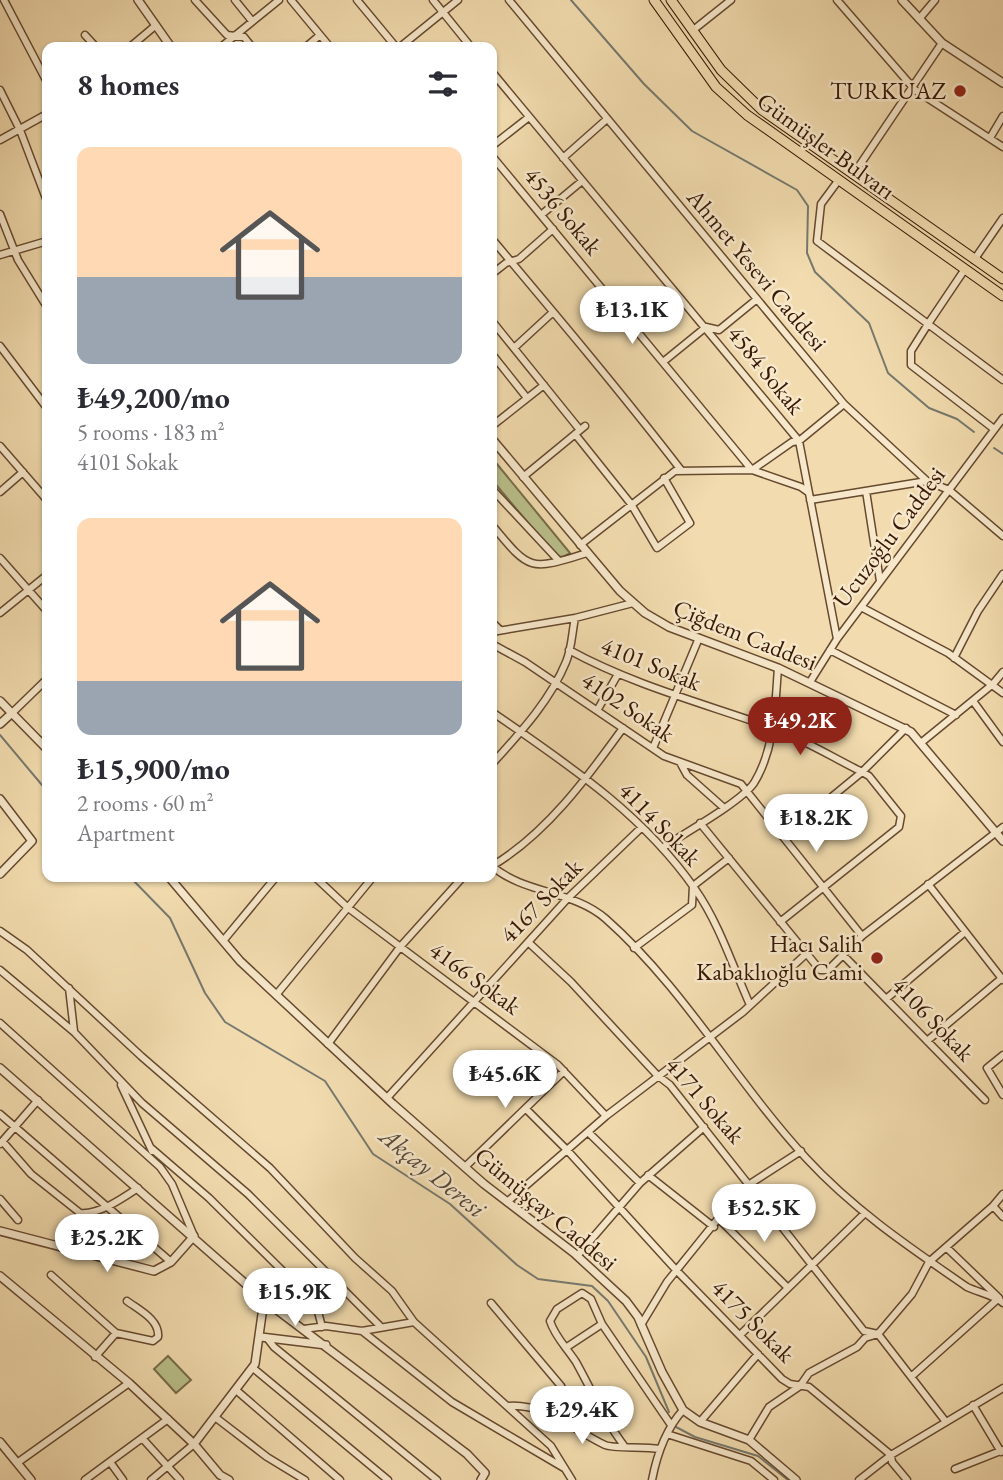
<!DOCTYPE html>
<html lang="en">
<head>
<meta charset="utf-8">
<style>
	:root { --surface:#fff; --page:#f2f2f3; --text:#2b2b33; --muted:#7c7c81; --accent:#8f2418 }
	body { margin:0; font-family:"EB Garamond",serif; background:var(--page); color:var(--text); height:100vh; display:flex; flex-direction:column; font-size:26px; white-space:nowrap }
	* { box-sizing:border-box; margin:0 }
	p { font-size:23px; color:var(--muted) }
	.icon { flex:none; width:38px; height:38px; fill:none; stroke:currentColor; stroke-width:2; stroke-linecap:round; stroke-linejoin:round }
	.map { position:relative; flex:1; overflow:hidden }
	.drawer { position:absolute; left:42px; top:42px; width:455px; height:840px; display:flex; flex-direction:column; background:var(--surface); border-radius:14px; box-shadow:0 2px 5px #0004 }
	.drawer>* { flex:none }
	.price { position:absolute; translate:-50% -60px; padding:0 16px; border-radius:24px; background:#fff; color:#222; font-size:23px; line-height:46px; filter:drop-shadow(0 2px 4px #0008) }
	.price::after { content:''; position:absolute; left:50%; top:42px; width:21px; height:16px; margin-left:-10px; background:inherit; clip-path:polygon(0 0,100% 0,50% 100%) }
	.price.current { background:var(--accent); color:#fff }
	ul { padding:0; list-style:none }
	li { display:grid; align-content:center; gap:14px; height:371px; padding:0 35px }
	li span { display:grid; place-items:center; height:217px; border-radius:14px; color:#555 }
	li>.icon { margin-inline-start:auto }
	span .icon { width:126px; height:126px; fill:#fffc; stroke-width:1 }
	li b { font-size:30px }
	h2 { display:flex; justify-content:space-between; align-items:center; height:84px; padding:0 35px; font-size:30px }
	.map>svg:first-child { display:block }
</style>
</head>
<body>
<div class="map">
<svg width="1003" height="1480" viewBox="0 0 1003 1480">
	<rect width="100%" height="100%" fill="#f2dcaf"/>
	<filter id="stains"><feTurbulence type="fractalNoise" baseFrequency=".00286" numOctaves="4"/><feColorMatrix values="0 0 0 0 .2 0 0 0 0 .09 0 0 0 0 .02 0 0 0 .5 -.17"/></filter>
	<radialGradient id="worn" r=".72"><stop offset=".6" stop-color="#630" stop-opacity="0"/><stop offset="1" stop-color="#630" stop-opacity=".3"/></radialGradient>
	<path fill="#b9c08b" stroke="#786c48" stroke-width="2" d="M492 458 570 553 563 557 556 556 492 480Z
		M168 1356 191 1380 176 1393 154 1369Z"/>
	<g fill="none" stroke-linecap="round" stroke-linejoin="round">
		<path stroke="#76796f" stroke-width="2" d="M571 0 644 84 692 131 797 190 808 206 807 253 815 272 869 323 888 373 929 408 957 419 974 432
			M994 448 1003 454
			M0 735 47 791
			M130 877 170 918 205 993 225 1022 325 1081 373 1154 450 1204 517 1265 538 1279 592 1286 608 1301 646 1357 669 1412
			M676 1427 695 1437 758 1456 788 1480"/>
		<g stroke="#66492f" stroke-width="9">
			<path id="minor" d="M4 0 47 82
				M195 0 227 35 244 37 252 47
				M235 0 252 21
				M291 0 330 47
				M357 0 396 47
				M433 0 471 47
				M509 0 844 404 927 481 949 490 1003 536
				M837 0 915 90 1003 147
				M919 19 935 0
				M692 31 731 0
				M85 35 96 47
				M130 47 155 26
				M221 47 279 0
				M306 47 320 35
				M400 47 458 0
				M492 72 799 441 837 639
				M0 90 20 130 47 201
				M990 138 1003 116
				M0 140 47 114
				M492 146 529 117
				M492 156 752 470 801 487 808 492
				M563 158 607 119
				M853 175 942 43
				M838 181 821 204 817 241 928 324 911 351V365L994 429
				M0 214 18 260 47 307
				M541 215 582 181
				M492 239C556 315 620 391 681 470
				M0 255 47 241
				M974 260 1003 218
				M965 269 928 324 1003 380
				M492 274 506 263 519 259 553 229
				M492 321 580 430
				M0 346 47 408
				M514 348 552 313
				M492 354 527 398
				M663 362 706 327 719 330 757 299
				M492 426 544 385
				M575 434 631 504 657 548 690 523 664 478
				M0 446 47 500
				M523 477 585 426
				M492 489 559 561
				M866 491 880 581
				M0 492 23 472
				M810 500 927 481
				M492 525C530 571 529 571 587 553
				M580 545 675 471 752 470 792 442 799 441 844 404
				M0 558 47 611
				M861 607 948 653 1003 693
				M0 613 47 575
				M492 622 500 630
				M492 632 575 618 633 603
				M492 644 525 662 664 756 741 784 862 936
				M569 650C633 685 702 703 770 727 801 738 832 757 862 772L869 776 901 816 899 827 780 922
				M830 650 956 715
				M954 658 978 611 1003 574
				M810 682 837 639 1003 418
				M973 701 1003 742
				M598 709 618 674
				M492 712C567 764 642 813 695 889 719 923 733 967 750 1005
				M12 713 47 679
				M623 728C587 778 546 834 492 866 524 894 573 890 606 919 684 988 736 1082 806 1158 854 1210 909 1247 967 1287 977 1292 996 1296 1003 1303
				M922 742 993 684 1003 672
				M653 748 699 638
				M492 764C520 733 550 701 566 662 572 648 572 632 575 618
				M681 764 687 775 723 807
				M700 823 820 970H828L843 955
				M784 836 862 772 906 728
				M662 848C683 834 741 802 754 783 775 749 775 706 778 668
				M315 877 347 907 558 1065 606 1116
				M928 884 1003 980
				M0 931 27 950 141 1056 270 1168 355 1258 392 1291 414 1322 551 1446 572 1480
				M223 941 276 877
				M528 942 571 982 657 1075 670 1085 864 1331 878 1334 946 1422
				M634 948 692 905 693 886 729 858
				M0 970 74 1032 142 1103 248 1194 380 1326
				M69 988 74 1031
				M276 995 373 877
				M886 999 965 932
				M0 1023 160 1167 172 1184 194 1236
				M927 1041 1002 978
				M328 1044 400 947 463 877
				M1003 1055 987 1068 1003 1095
				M121 1085 152 1151
				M387 1098 568 898 642 827
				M985 1100 843 955 862 936 1003 827
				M526 1109 567 1150 677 1271 782 1379 790 1384 809 1387 891 1455 892 1462 907 1480
				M0 1114 171 1262
				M588 1132 640 1183
				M3 1142 31 1174 80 1213C99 1215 123 1198 138 1188
				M0 1144 38 1100
				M151 1148 209 1198 316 1304 322 1327
				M465 1167 564 1071
				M648 1175 714 1227
				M0 1199 18 1220
				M507 1202 606 1116 743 1012 806 954
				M993 1206 1003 1217
				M720 1220 788 1288
				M577 1256 640 1183 704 1127
				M51 1275 116 1333
				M491 1303 561 1386 581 1428
				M641 1325 667 1282 742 1189 801 1151
				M304 1329 326 1326 362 1331 414 1322
				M362 1331 452 1402 564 1468
				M740 1335 863 1215
				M267 1338 274 1347 437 1480
				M567 1347 602 1324
				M95 1357 116 1333 153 1341 158 1337C160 1320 139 1310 127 1301
				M253 1368 388 1480
				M912 1376 999 1298 946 1247
				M236 1390 340 1480
				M973 1405 1001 1452
				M508 1406C545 1403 573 1430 605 1445 614 1449 645 1446 659 1449
				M215 1417 267 1457 305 1480
				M700 1422 758 1354
				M667 1434 751 1461 774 1480
				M142 1438 180 1480
				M749 1440 769 1407 800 1386 809 1373 857 1347 865 1338 878 1334 912 1294 929 1262 993 1206 1003 1194
				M625 1447C605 1421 592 1391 576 1362 567 1348 555 1337 550 1321L557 1309 582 1293 591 1299 602 1324 671 1425
				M110 1462 123 1480
				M17 1463 129 1383
				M955 1469 1003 1450
				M85 1480 168 1419
				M151 1480 194 1444
				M652 1480C657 1454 665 1430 683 1410
				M859 1480 891 1455 1003 1388"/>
		</g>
		<g stroke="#66492f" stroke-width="10">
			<path id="tertiary" d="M138 0 171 47
				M902 0 942 43 1003 83
				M492 439 620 591 645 613 669 627 778 668 911 732 1003 841
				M0 701 47 749
				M0 724 12 713
				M0 799 32 841 0 874
				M169 877 240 961 393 1104 484 1184 574 1253 626 1301 638 1317 662 1372 683 1410 700 1422 749 1440 796 1480
				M0 1068 264 1300 467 1454 485 1473 481 1480
				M0 1231 154 1271 171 1262 194 1236
				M0 1276 129 1383 194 1444 220 1475 229 1480
				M261 1337 326 1345
				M0 1442 31 1480
				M194 1444 255 1364 264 1300"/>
		</g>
		<g stroke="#371804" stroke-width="11">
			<path id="primary" d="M654 0 716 87 747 115 1003 296
				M671 0 721 70 762 110 1003 279"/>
		</g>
		<use href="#minor" stroke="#f7e8cb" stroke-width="6"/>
		<use href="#tertiary" stroke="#f7e8cb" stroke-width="7"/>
		<use href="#primary" stroke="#f2dcaf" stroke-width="9"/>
	</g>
	<g fill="#8f2418" stroke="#f7e8cb" stroke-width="2.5">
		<circle cx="960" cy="91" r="7"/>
		<circle cx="877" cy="958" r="7"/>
	</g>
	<g text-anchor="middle" stroke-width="5" stroke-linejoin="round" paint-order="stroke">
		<g font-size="24" fill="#371804" stroke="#f7e8cb" text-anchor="end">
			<text x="946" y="99">TURKUAZ</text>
			<text x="863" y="952">Hacı Salih<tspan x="863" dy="28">Kabaklıoğlu Cami</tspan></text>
		</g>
		<g font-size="24" fill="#371804" stroke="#f7e8cb">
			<text transform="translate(826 146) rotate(36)" y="8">Gümüşler Bulvarı</text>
			<text transform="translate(563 211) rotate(50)" y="8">4536 Sokak</text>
			<text transform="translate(757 270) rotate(50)" y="8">Ahmet Yesevi Caddesi</text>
			<text transform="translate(766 370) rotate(51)" y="8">4584 Sokak</text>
			<text transform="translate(889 537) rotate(-53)" y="8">Ucuzoğlu Caddesi</text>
			<text transform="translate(745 635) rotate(22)" y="8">Çiğdem Caddesi</text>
			<text transform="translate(651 664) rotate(22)" y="8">4101 Sokak</text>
			<text transform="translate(628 707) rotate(34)" y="8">4102 Sokak</text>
			<text transform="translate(660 824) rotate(46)" y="8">4114 Sokak</text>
			<text transform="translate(541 901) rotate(-46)" y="8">4167 Sokak</text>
			<text transform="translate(475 978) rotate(36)" y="8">4166 Sokak</text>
			<text transform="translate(933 1019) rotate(46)" y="8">4106 Sokak</text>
			<text transform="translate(705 1100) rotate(49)" y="8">4171 Sokak</text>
			<text transform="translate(546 1209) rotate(40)" y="8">Gümüşçay Caddesi</text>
			<text transform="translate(753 1321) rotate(45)" y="8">4175 Sokak</text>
		</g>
		<g font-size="26" font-style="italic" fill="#564839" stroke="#f7e8cb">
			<text transform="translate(433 1172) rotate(39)" y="9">Akçay Deresi</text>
		</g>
	</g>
	<rect width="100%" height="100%" filter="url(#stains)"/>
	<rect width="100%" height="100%" fill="url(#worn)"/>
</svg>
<b class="price" style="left:632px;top:346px">₺13.1K</b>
<b class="price current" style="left:800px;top:757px">₺49.2K</b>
<b class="price" style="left:816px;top:854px">₺18.2K</b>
<b class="price" style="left:505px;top:1110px">₺45.6K</b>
<b class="price" style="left:764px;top:1244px">₺52.5K</b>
<b class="price" style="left:107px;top:1274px">₺25.2K</b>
<b class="price" style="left:295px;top:1328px">₺15.9K</b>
<b class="price" style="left:582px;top:1446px">₺29.4K</b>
<section class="drawer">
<h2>8 homes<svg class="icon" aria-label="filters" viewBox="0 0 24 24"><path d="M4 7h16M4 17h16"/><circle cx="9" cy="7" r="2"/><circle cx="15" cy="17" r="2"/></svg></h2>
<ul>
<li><span style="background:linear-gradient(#ffd9b3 60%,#9aa5b1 0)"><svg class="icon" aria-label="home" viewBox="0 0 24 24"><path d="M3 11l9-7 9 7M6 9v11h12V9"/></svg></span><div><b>₺49,200/mo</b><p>5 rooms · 183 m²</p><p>4101 Sokak</p></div></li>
<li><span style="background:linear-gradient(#ffd9b3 75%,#9aa5b1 0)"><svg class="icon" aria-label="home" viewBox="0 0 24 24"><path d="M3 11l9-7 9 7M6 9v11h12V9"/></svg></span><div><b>₺15,900/mo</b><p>2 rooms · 60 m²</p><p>Apartment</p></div></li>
</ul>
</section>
</div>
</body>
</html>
